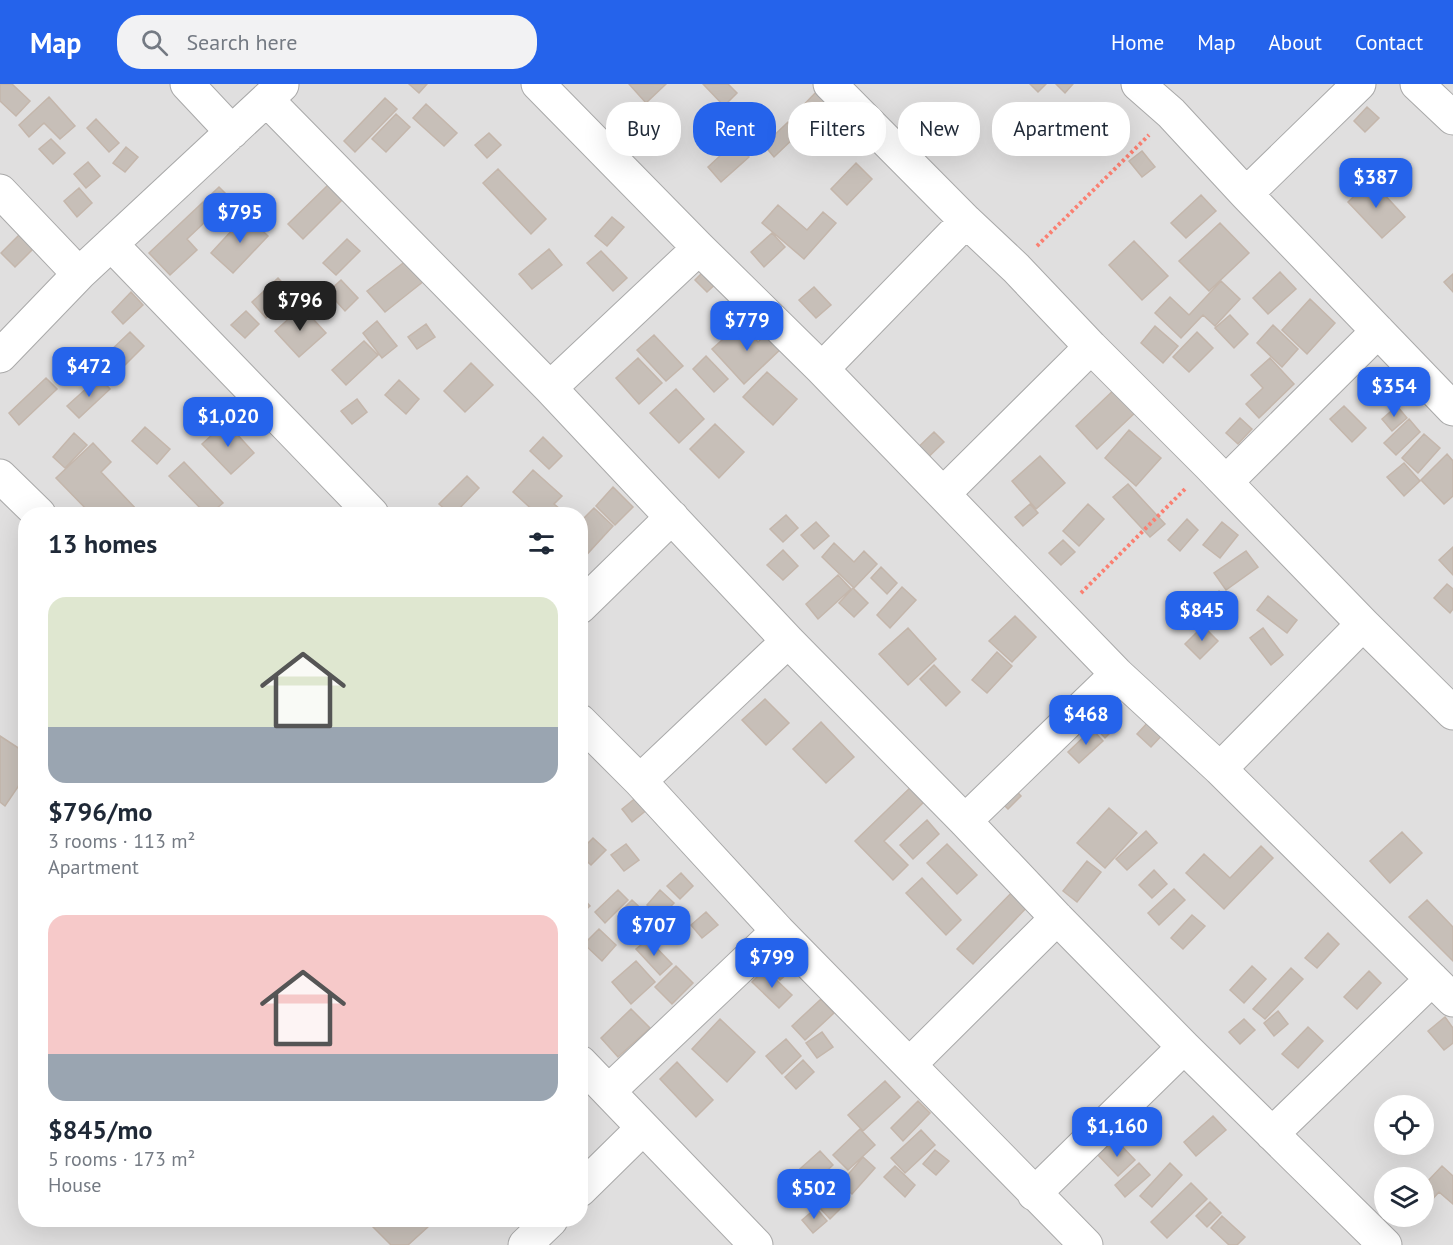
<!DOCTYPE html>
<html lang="en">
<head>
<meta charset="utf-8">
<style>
	:root { --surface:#fff; --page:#f2f2f3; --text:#1f2937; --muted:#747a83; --accent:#2563eb }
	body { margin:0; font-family:"PT Sans",sans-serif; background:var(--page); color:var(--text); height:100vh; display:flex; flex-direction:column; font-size:22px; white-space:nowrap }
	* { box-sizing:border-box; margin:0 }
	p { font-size:20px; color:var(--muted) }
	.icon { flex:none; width:33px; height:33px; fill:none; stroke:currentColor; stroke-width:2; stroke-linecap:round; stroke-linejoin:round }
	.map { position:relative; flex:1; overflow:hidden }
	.details { position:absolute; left:18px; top:423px; width:570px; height:720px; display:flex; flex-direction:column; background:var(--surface); border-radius:24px; box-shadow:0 6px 24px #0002 }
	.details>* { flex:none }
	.top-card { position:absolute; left:606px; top:18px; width:570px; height:54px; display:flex; gap:12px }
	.tools { position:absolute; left:1374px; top:1011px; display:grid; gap:12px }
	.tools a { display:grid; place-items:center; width:60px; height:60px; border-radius:50%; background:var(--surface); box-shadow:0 6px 24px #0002; font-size:30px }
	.price { position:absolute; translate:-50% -51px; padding:0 14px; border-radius:12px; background:var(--accent); color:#fff; font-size:20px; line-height:39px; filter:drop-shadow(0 2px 3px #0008) }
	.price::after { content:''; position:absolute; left:50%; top:36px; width:18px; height:14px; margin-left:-9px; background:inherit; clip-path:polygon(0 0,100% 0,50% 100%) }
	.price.current { background:#222; color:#fff }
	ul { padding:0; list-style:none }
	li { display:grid; align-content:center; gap:12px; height:318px; padding:0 30px }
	li span { display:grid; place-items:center; height:186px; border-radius:18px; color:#555 }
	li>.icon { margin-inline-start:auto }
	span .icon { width:108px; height:108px; fill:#fffc; stroke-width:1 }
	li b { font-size:26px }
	h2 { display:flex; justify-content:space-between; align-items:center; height:72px; padding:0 30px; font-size:26px }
	.tag { padding:0 21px; border-radius:24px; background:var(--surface); box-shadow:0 6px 24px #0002; font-size:21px; line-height:54px }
	.tag.current { background:var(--accent); color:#fff }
	header { display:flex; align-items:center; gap:36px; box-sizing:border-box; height:84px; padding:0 30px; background:var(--accent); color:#fff }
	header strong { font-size:28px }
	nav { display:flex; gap:33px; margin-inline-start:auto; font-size:21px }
	.search { width:420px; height:54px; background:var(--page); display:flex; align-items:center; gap:15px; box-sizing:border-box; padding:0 21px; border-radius:24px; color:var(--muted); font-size:22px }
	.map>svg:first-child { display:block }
</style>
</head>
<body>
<header>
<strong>Map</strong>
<div class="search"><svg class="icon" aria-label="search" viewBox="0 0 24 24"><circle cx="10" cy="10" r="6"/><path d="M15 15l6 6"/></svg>Search here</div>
<nav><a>Home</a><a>Map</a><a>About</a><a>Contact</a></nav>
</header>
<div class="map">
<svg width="1453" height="1161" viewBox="0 0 1453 1161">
	<rect width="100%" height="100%" fill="#f2efe9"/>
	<path fill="#e0dfdf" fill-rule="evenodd" d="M0 0H1453V1161H0ZM26 430H580V1136H26ZM1384 1022H1424V1060H1384ZM1384 1094H1424V1132H1384Z"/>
	<path fill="#c7bfb8" stroke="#c4b6ab" stroke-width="1.5" d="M0 0H12L30 17 16 32 0 17Z
		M409 0H427L419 9Z
		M629 0H666L646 19Z
		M703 0H728L737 9 724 22Z
		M1030 0H1046L1038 8Z
		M1056 0H1073L1065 9Z
		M820 4 834 17 829 23 844 37 819 63 790 35Z
		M49 13 75 42 60 55 44 39 29 53 19 41Z
		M385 14 397 25 355 68 344 57Z
		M426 20 457 49 444 62 413 34Z
		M723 22 735 32 714 56 702 45Z
		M1367 23 1379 34 1365 48 1354 37Z
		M396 30 410 43 386 68 372 55Z
		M96 35 119 59 109 68 87 44Z
		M788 38 798 50 774 73 764 61Z
		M489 49 501 61 487 74 475 61Z
		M51 55 65 69 53 80 39 65Z
		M735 58 749 73 721 98 708 83Z
		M126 63 138 73 125 88 113 79Z
		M1142 67 1155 83 1142 93 1129 77Z
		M88 78 100 92 86 104 74 90Z
		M856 79 872 95 847 121 831 105Z
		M498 85 546 135 531 150 483 99Z
		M1371 96 1405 133 1382 154 1348 118Z
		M329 100 343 115 303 155 288 140Z
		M219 103 240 124 216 147 206 137 187 155 197 166 170 191 149 169Z
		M79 104 92 119 77 133 64 117Z
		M1201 111 1216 127 1186 154 1171 139Z
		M778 121 807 146 823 128 836 139 804 175 762 139Z
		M246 131 268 152 233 189 211 169Z
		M612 133 624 143 607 162 595 152Z
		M1220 139 1249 169 1209 207 1179 177Z
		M26 144 40 158 15 183 1 169Z
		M772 149 785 163 764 183 751 168Z
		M347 155 360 167 336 191 323 179Z
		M1134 157 1168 192 1142 216 1109 181Z
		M549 165 562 181 532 205 519 190Z
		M601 167 627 194 613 207 587 179Z
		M407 176 424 197 385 228 367 207Z
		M708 183 720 196 707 208 695 196Z
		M1280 188 1296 205 1268 230 1253 214Z
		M1453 190V208L1444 198Z
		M278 194 292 209 266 234 252 218Z
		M341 196 358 214 345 227 328 208Z
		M1221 197 1240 215 1215 242 1203 231 1181 254 1155 229 1170 213 1189 231Z
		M814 203 831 221 816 234 799 216Z
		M131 208 143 221 123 240 112 228Z
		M1310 215 1335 239 1307 270 1282 246Z
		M302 223 326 249 299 273 275 247Z
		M246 227 259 240 245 254 231 241Z
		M1230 231 1248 250 1234 264 1215 244Z
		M377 237 397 262 382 274 363 249Z
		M741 239 758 258 771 246 785 261 744 300 712 265Z
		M426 240 435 253 417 265 408 253Z
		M1273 241 1298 265 1282 283 1257 259Z
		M1155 242 1178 262 1163 279 1141 259Z
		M130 248 144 262 119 287 105 272Z
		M1197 248 1213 264 1189 288 1173 273Z
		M654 251 683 282 666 297 637 266Z
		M364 257 378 271 346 301 332 286Z
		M706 272 728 295 714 308 693 285Z
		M638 274 662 299 639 320 616 294Z
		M1270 274 1294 300 1259 334 1246 320 1263 304 1251 291Z
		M471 279 493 301 465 328 444 307Z
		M767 288 797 315 773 341 743 313Z
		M99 293 110 305 79 334 67 322Z
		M46 294 57 305 19 341 9 329Z
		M399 296 419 315 406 330 385 311Z
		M1118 302 1139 325 1097 365 1076 342Z
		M676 305 704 335 679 359 650 329Z
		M357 315 367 328 352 340 341 327Z
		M1344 322 1366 344 1352 358 1330 335Z
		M1397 322 1407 334 1392 347 1382 335Z
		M1240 334 1252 345 1238 360 1226 349Z
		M1409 335 1420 348 1396 371 1384 359Z
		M226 338 254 369 231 390 202 360Z
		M715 340 744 368 719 394 690 365Z
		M145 343 170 365 157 380 132 357Z
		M1129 346 1161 374 1136 402 1105 374Z
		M934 348 944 358 918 383 908 373Z
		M74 349 87 361 65 384 53 373Z
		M1424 350 1440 364 1418 389 1402 374Z
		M543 353 562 372 549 385 530 367Z
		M93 359 111 378 101 388 139 428 137 430H91L56 394Z
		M1447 370 1453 377V412L1444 420 1421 396Z
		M1040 372 1065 399 1036 425 1012 397Z
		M184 378 223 419 210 430H206L169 392Z
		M1404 379 1420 397 1404 412 1387 393Z
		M533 386 562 412 554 420 566 430H537L513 408Z
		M467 392 479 404 454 430H450L439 420Z
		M1128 400 1165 440 1150 453 1113 413Z
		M613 403 633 423 615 441 596 422Z
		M1030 420 1038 429 1023 442 1015 433Z
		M1088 420 1104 435 1079 462 1063 447Z
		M594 424 613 442 580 478V438Z
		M786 431 798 444 783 458 770 445Z
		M1187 435 1198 446 1180 467 1168 456Z
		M816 438 829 452 814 465 801 451Z
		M1222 438 1238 451 1220 474 1203 461Z
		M1063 456 1075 468 1061 481 1049 469Z
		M834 459 854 478 864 467 877 480 854 504 822 473Z
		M1453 463V491L1439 476Z
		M783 466 798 482 783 496 767 481Z
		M1246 467 1258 483 1226 506 1214 489Z
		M881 483 897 499 887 510 871 494Z
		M838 491 851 505 818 535 806 520Z
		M1447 500 1453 505V525L1450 529 1434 514Z
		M902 503 916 516 890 544 877 531Z
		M853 504 868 519 854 533 839 519Z
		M1219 507 1230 522 1208 539 1197 524Z
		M1268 512 1297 536 1287 549 1257 526Z
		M1015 532 1036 553 1012 578 989 557Z
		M1203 542 1218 557 1200 575 1185 560Z
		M908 544 936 575 908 601 879 570Z
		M1263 544 1283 571 1271 581 1250 554Z
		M997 568 1012 582 987 609 972 596Z
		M934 581 960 608 946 622 920 595Z
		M765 615 789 639 766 661 742 636Z
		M1106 626 1120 639 1105 654 1092 640Z
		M1150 636 1164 649 1151 663 1137 650Z
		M821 638 854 673 826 699 793 665Z
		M1092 645 1103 657 1079 679 1068 668Z
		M0 652 26 669V691L5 722 0 718Z
		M1002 692 1021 712 1008 725 989 706Z
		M914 700 928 714 884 757 908 781 893 796 855 757Z
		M638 712 648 725 632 738 622 725Z
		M1109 724 1137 749 1105 784 1077 759Z
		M927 736 939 750 913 775 900 761Z
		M1146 747 1157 759 1127 786 1116 775Z
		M1402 748 1422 769 1390 799 1370 777Z
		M593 754 606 766 591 781 580 771V767Z
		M626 760 639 776 624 787 611 771Z
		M947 760 977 791 957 810 927 779Z
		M1261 762 1273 774 1224 825 1186 789 1204 770 1230 794Z
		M1087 777 1101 788 1077 818 1063 807Z
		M1154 786 1167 800 1152 814 1139 801Z
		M681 789 693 802 680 815 667 802Z
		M922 794 961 836 946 851 906 809Z
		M1015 805 1030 820 973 880 957 865Z
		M1174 805 1185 816 1159 841 1148 829Z
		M618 806 628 816 605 839 595 828Z
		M660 806 674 819 660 834 647 821Z
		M580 811 590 822 580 831Z
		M632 816 649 832 639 843 621 827Z
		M1427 816 1453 843V877L1409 833Z
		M675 826 687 838 675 851 663 840Z
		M706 828 718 841 702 854 691 841Z
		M1192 831 1205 842 1183 865 1171 854Z
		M599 845 616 861 602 877 584 860Z
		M1328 849 1339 860 1317 884 1305 874Z
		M648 855 672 880 660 891 636 865Z
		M784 870 795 883 780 896 769 884Z
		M636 877 655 898 631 920 612 898Z
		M676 882 693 899 672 920 655 903Z
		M1252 882 1266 895 1244 919 1230 906Z
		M1291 884 1303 895 1265 935 1253 925Z
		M765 885 792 911 779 924 752 898Z
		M1369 887 1381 899 1357 925 1344 913Z
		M821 915 834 929 805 956 792 942Z
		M631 925 650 944 618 973 601 954Z
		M1278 927 1288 940 1274 952 1264 939Z
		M1445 933 1453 944V959L1444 966 1428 947Z
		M720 935 755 968 727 998 692 965Z
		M1244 935 1255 946 1240 960 1229 948Z
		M1308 943 1323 957 1298 984 1282 970Z
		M822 948 833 963 817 974 806 959Z
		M786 955 801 972 782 990 766 972Z
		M803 976 814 988 796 1005 785 993Z
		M677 978 713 1016 696 1033 660 995Z
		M885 997 900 1013 863 1047 848 1031Z
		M918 1017 930 1029 903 1057 891 1044Z
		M1213 1032 1226 1046 1196 1072 1184 1058Z
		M860 1045 875 1061 848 1086 833 1071Z
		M921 1046 935 1061 905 1089 891 1074Z
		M1115 1055 1135 1076 1118 1092 1098 1071Z
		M935 1066 949 1077 936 1091 923 1080Z
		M820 1067 833 1081 805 1107 792 1092Z
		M863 1073 875 1084 852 1110 840 1100Z
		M1139 1079 1150 1091 1125 1113 1115 1101Z
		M1170 1079 1182 1091 1152 1123 1140 1112Z
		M895 1082 915 1101 905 1113 884 1093Z
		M1442 1082 1453 1092V1120L1439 1108 1428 1120 1424 1115V1101Z
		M1191 1099 1207 1115 1167 1154 1151 1138Z
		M838 1105 849 1116 830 1135 819 1123Z
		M1210 1118 1221 1129 1207 1143 1196 1132Z
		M816 1124 827 1137 813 1149 802 1136Z
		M1222 1132 1245 1153 1237 1161H1229L1211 1144Z
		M366 1136H423L429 1142 408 1161H391Z"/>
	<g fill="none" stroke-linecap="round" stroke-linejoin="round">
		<g stroke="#a9a9a9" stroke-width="35">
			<path id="minor" d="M187 0 232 48
				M538 0 699 164 822 285 1117 590 1220 685 1453 916
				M830 0 966 137 1016 184 1091 263 1209 381 1363 540 1453 629
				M1138 0 1171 29 1246 110 1453 325
				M1417 0 1453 34
				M267 16 550 304 788 557 965 737 1057 834 1184 963 1385 1161
				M0 107 79 190
				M1246 110 1359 0
				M111 160 372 430
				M0 272 79 190 282 1
				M822 285 966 137
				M550 304 699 164
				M0 392 39 430
				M1226 398 1378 247
				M943 410 1091 263
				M580 523 672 433
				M580 637 640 697 778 847 1086 1161
				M1220 685 1363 540
				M640 697 788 557
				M965 737 1117 590
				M580 978 756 1161
				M910 980 1057 834
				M609 1007 778 847
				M1272 1050 1432 895
				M580 1106 643 1044
				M1034 1110 1184 963
				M525 1161 551 1136"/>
		</g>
		<path stroke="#fa8072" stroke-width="4" stroke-dasharray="3 3" stroke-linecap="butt" d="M1037 162 1149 51
			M1081 509 1186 404"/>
		<use href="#minor" stroke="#fff" stroke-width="33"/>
	</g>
</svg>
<div class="tools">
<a><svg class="icon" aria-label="locate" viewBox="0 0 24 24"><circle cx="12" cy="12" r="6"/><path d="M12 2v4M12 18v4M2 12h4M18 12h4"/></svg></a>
<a><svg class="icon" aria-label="layers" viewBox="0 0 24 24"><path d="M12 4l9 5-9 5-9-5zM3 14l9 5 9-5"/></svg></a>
</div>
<b class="price" style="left:1376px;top:125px">$387</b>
<b class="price" style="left:240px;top:160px">$795</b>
<b class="price current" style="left:300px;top:248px">$796</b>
<b class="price" style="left:747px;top:268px">$779</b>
<b class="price" style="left:89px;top:314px">$472</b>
<b class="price" style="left:1394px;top:334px">$354</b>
<b class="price" style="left:228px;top:364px">$1,020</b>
<b class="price" style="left:1202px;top:558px">$845</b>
<b class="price" style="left:1086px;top:662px">$468</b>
<b class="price" style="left:654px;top:873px">$707</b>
<b class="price" style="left:772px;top:905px">$799</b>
<b class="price" style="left:1117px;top:1074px">$1,160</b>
<b class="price" style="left:814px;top:1136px">$502</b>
<div class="top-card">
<a class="tag">Buy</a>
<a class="tag current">Rent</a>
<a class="tag">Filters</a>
<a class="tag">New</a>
<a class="tag">Apartment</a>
</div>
<section class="details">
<h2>13 homes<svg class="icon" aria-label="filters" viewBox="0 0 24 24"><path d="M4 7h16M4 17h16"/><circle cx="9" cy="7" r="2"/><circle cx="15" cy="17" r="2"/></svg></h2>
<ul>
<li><span style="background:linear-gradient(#dfe7d0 70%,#9aa5b1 0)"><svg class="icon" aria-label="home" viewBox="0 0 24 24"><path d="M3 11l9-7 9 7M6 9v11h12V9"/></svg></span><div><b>$796/mo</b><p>3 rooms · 113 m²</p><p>Apartment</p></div></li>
<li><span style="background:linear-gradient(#f6c9c9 75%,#9aa5b1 0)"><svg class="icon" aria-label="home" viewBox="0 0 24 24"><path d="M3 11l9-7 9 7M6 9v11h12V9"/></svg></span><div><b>$845/mo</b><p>5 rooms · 173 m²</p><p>House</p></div></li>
</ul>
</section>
</div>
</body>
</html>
